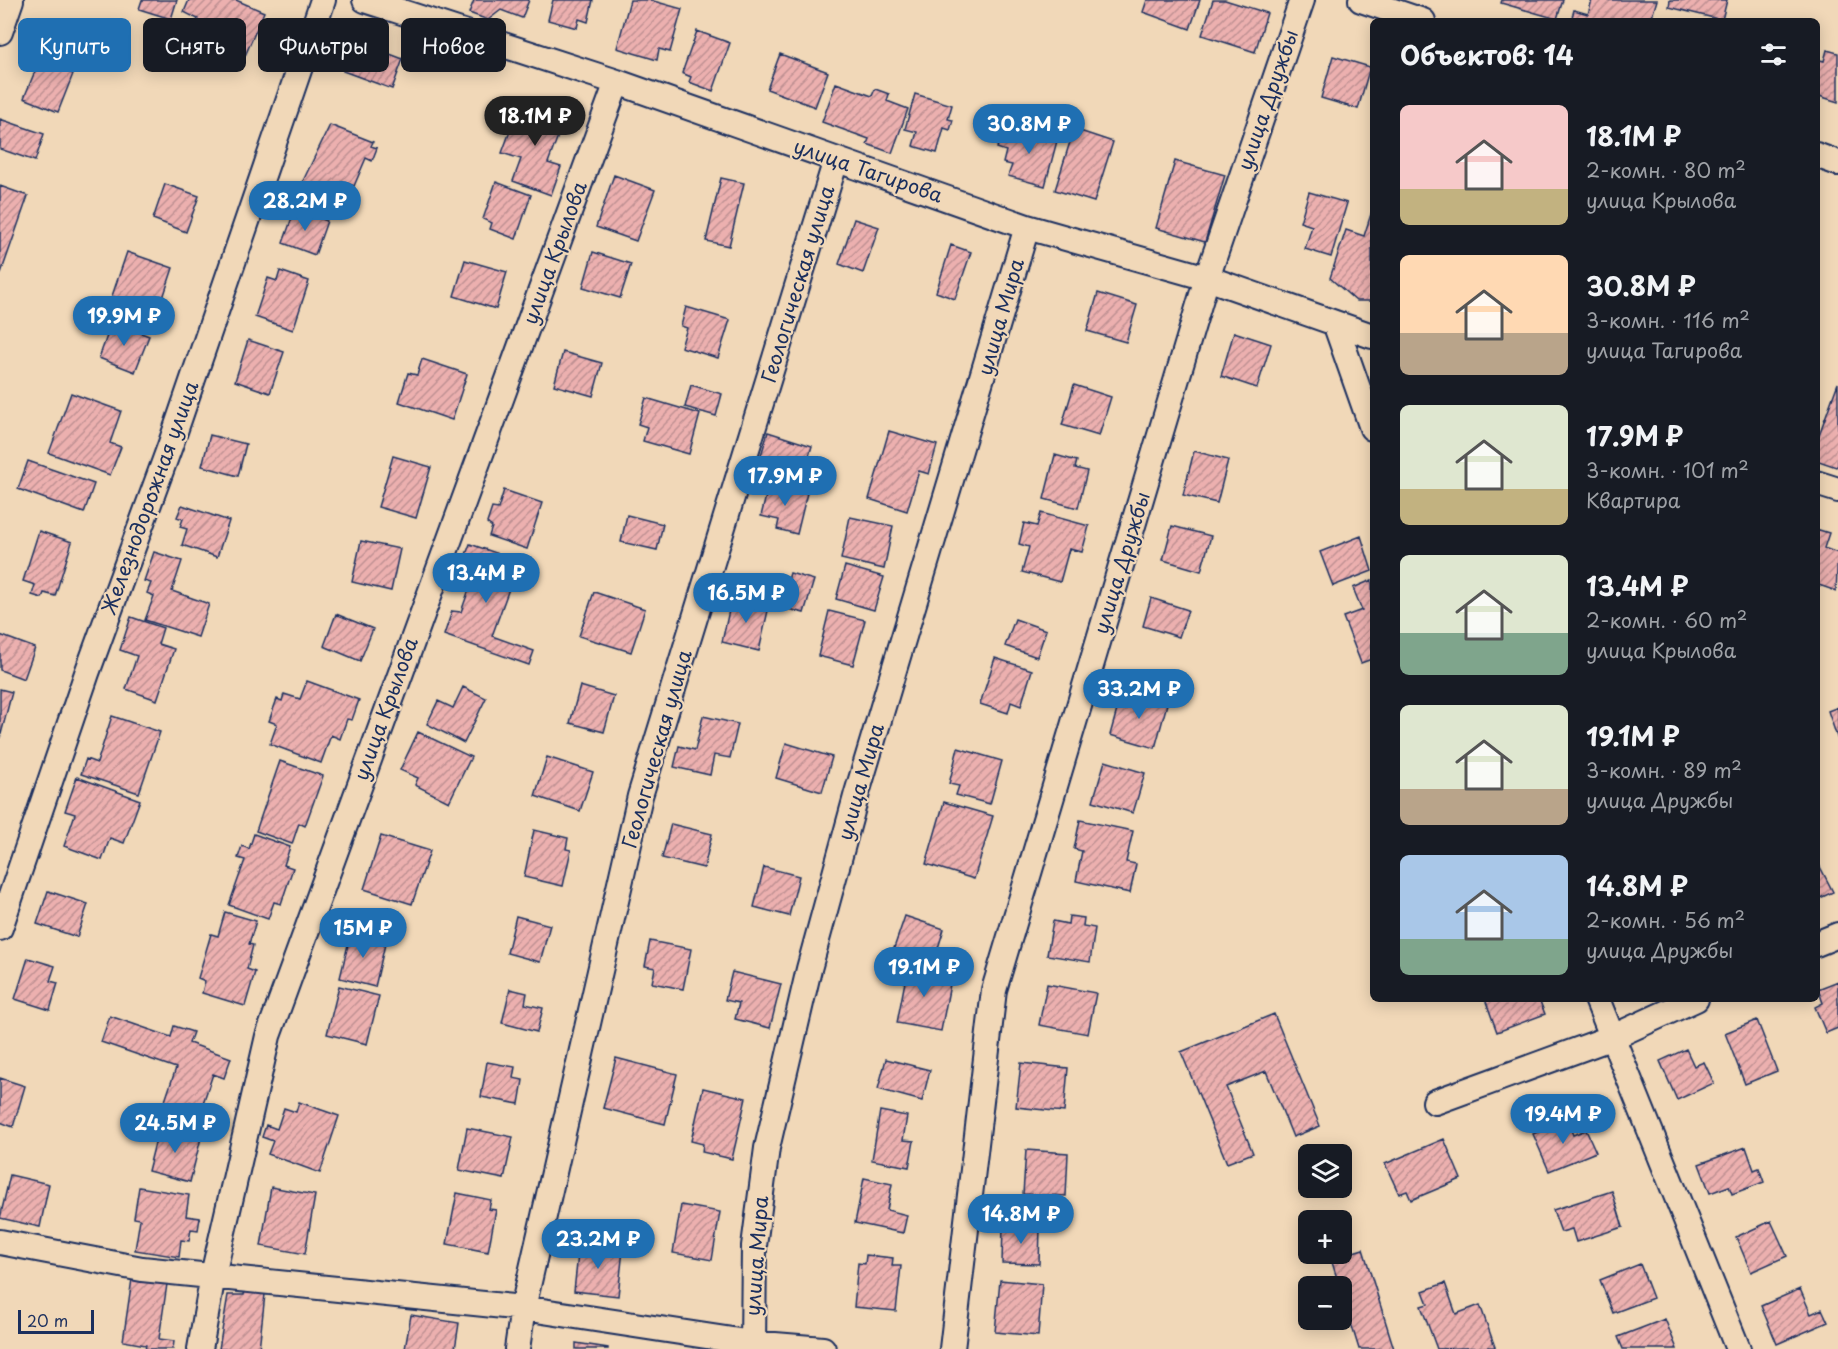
<!DOCTYPE html>
<html lang="ru">
<head>
<meta charset="utf-8">
<style>
	:root { --surface:#171b24; --page:#20242c; --text:#f1f3f6; --muted:#9ea1a6; --accent:#1f6fb2 }
	body { margin:0; font-family:"Playpen Sans",sans-serif; background:var(--page); color:var(--text); height:100vh; display:flex; flex-direction:column; font-size:22px; white-space:nowrap }
	* { box-sizing:border-box; margin:0 }
	p { font-size:20px; color:var(--muted) }
	.icon { flex:none; width:33px; height:33px; fill:none; stroke:currentColor; stroke-width:2; stroke-linecap:round; stroke-linejoin:round }
	.map { position:relative; flex:1; overflow:hidden }
	.sheet { position:absolute; left:1370px; top:18px; width:450px; height:984px; display:flex; flex-direction:column; background:var(--surface); border-radius:9px; box-shadow:0 3px 15px #0003 }
	.sheet>* { flex:none }
	.hud { position:absolute; left:18px; top:18px; width:570px; height:54px; display:flex; gap:12px }
	.buttons { position:absolute; left:1298px; top:1144px; display:grid; gap:12px }
	.buttons a { display:grid; place-items:center; width:54px; height:54px; border-radius:9px; background:var(--surface); box-shadow:0 3px 15px #0003; font-size:30px }
	.scale { position:absolute; left:18px; bottom:15px; width:76px; box-sizing:border-box; padding-left:6px; border:3px solid #1b2f5e; border-top:0; font-size:16px; line-height:21px; white-space:nowrap; color:#1b2f5e; -webkit-text-stroke:4px #f1d8b8; paint-order:stroke }
	.price { position:absolute; translate:-50% -51px; padding:0 14px; border-radius:21px; background:var(--accent); color:#fff; font-size:20px; line-height:39px; filter:drop-shadow(0 2px 3px #0008) }
	.price::after { content:''; position:absolute; left:50%; top:36px; width:18px; height:14px; margin-left:-9px; background:inherit; clip-path:polygon(0 0,100% 0,50% 100%) }
	.price.selected { background:#222; color:#fff }
	ul { padding:0; list-style:none }
	li { display:flex; align-items:center; gap:18px; height:150px; padding:0 30px }
	li span { display:grid; place-items:center; flex:none; width:168px; height:120px; border-radius:9px; color:#555 }
	li>.icon { margin-inline-start:auto }
	span .icon { width:72px; height:72px; fill:#fffc; stroke-width:1 }
	li b { font-size:26px }
	h2 { display:flex; justify-content:space-between; align-items:center; height:72px; padding:0 30px; font-size:26px }
	.chip { padding:0 21px; border-radius:9px; background:var(--surface); box-shadow:0 3px 15px #0003; font-size:21px; line-height:54px }
	.chip.selected { background:var(--accent); color:#fff }
	.map>svg:first-child { display:block }
</style>
</head>
<body>
<div class="map">
<svg width="1838" height="1349" viewBox="0 0 1838 1349">
	<defs>
		<pattern id="building-hatch" width="6" height="6" patternUnits="userSpaceOnUse" patternTransform="scale(1.5)"><rect width="6" height="6" fill="#ecb0af"/><path d="M-1 1l2-2M0 6l6-6M5 7l2-2" fill="none" stroke="#be9092"/></pattern>
	</defs>
	<rect width="100%" height="100%" fill="#f1d8b8"/>
	<filter id="ink" filterUnits="userSpaceOnUse"><feTurbulence type="fractalNoise" baseFrequency=".0167" numOctaves="2"/><feDisplacementMap in="SourceGraphic" scale="12" xChannelSelector="R" yChannelSelector="G"/><feConvolveMatrix kernelMatrix="1 2 1 2 8 2 1 2 1" color-interpolation-filters="sRGB"/></filter>
	<g filter="url(#ink)">
		<path fill="url(#building-hatch)" stroke="#1b2f5e" stroke-width="1.5" d="M142 0H177L171 19 139 9Z
			M189 0H236L264 12 241 65 188 41 198 19 184 12Z
			M474 0H529L522 18 501 10 488 20 469 13Z
			M553 0H593L588 22 579 19 577 28 548 20Z
			M630 0H650L682 9 670 52 659 49 657 60 617 48Z
			M1147 0H1200L1190 29 1143 12Z
			M1213 0H1225L1267 13 1255 52 1202 35Z
			M1502 0H1563L1557 19 1501 3Z
			M1592 0H1657L1651 20 1571 21 1574 10 1588 14Z
			M1670 0H1727L1722 20 1669 7Z
			M697 31 730 43 713 91 689 82 691 77 682 73Z
			M355 41 403 59 392 89 343 71Z
			M1827 50 1838 53V102L1819 96 1816 102V59L1824 61Z
			M780 54 828 72 815 107 767 89Z
			M1333 56 1370 67 1358 109 1321 98Z
			M40 59 73 74 58 112 24 98Z
			M836 83 872 96 875 89 889 94 887 101 908 109 892 153 867 144 869 139 822 122Z
			M915 94 952 105 948 119 953 120 950 130 944 128 937 153 913 146 917 132 905 129Z
			M521 101 565 117 548 163 561 167 551 195 513 181 521 159 502 153Z
			M0 119 44 134 35 161 0 149Z
			M330 125 373 142 371 146 377 148 372 161 366 158 354 186 343 182 336 199 301 185Z
			M1019 126 1058 137 1045 186 1008 176 1012 165 1003 163 1006 151 997 148 1001 135 1016 139Z
			M1074 129 1113 142 1094 202 1055 190Z
			M1175 161 1225 175 1205 242 1156 228Z
			M614 175 655 190 636 241 596 227Z
			M721 178 744 183 729 246 706 241Z
			M496 182 531 195 516 239 490 229 492 223 483 219Z
			M165 184 199 196 186 232 153 219Z
			M0 186 28 196 0 276Z
			M1309 192 1347 203 1331 257 1305 249 1312 226 1300 222Z
			M295 209 327 221 315 255 283 243Z
			M1372 211V301H1356L1330 278 1346 230 1364 236Z
			M854 219 879 227 863 273 839 264Z
			M951 245 971 252 955 299 936 292Z
			M127 252 173 268 158 313 112 296Z
			M593 252 631 264 620 298 583 287Z
			M465 260 507 272 496 309 454 296Z
			M280 271 309 281 293 330 255 317 268 278 277 281Z
			M1098 293 1137 305 1126 342 1087 331Z
			M686 307 730 320 718 358 681 347 687 328 681 326Z
			M112 322 149 336 135 372 99 358Z
			M1234 332 1271 344 1257 388 1221 376Z
			M248 340 284 352 270 393 235 381Z
			M563 352 602 363 593 396 554 385Z
			M422 359 467 374 452 420 399 402 408 373 417 375Z
			M1838 383V465L1836 467 1816 460V443Z
			M691 385 722 394 716 416 685 407Z
			M1074 385 1111 397 1099 436 1062 425Z
			M71 393 121 411 110 443 121 447 110 475 49 453Z
			M646 398 700 414 689 454 643 441 647 427 638 424Z
			M889 431 937 445 929 474 919 471 907 511 869 499Z
			M768 432 812 446 801 483 757 469Z
			M210 435 246 444 238 476 202 466Z
			M1194 451 1228 460 1217 503 1183 495Z
			M1055 455 1077 461 1075 468 1087 471 1078 508 1044 499Z
			M393 456 431 467 416 518 378 507Z
			M28 461 94 484 84 513 18 489Z
			M769 484 807 493 797 534 777 529 779 520 761 516Z
			M504 490 542 503 527 549 489 536 492 527 487 523 492 508 498 509Z
			M182 505 229 521 217 557 182 545 187 529 180 527 183 519 177 517Z
			M1041 513 1089 526 1082 552 1069 549 1060 582 1022 572 1029 547 1019 544 1024 523 1037 526Z
			M627 515 663 524 657 550 621 542Z
			M850 517 893 526 884 569 841 559Z
			M1172 526 1211 536 1201 571 1163 560Z
			M1816 529 1829 533 1824 548 1838 553 1836 591 1816 584Z
			M39 531 72 542 55 596 44 593 42 598 32 595 35 585 23 581Z
			M1361 536 1372 571 1333 586 1320 552Z
			M361 541 400 549 391 591 352 582Z
			M470 544 519 561 492 636 534 651 529 665 444 635 452 611 461 612 472 581 458 576Z
			M154 552 182 561 172 591 209 604 198 637 145 620 154 596 147 593 151 583 144 581Z
			M845 566 884 577 874 610 836 599Z
			M790 573 814 580 804 613 780 607Z
			M1372 580V659L1361 663 1343 617 1362 610 1353 588Z
			M594 592 645 609 631 652 579 636Z
			M732 597 769 606 759 651 722 642Z
			M1151 598 1188 610 1179 637 1143 626Z
			M829 611 865 620 853 665 818 656Z
			M336 614 373 629 360 661 324 646Z
			M131 617 163 628 158 644 174 649 157 700 126 689 137 656 120 650Z
			M1015 619 1046 630 1037 657 1005 646Z
			M0 635 35 648 24 679 0 670Z
			M995 658 1032 670 1021 706 1011 702 1008 713 980 704Z
			M307 681 359 700 352 720 347 719 340 739 331 735 321 763 270 744 277 724 269 721 277 699 282 701 284 694 300 699Z
			M580 686 614 696 604 732 570 723Z
			M463 687 486 698 464 743 427 724 438 701 453 708Z
			M0 689 12 692 0 738Z
			M1122 692 1167 704 1155 748 1110 735Z
			M1838 707V740L1828 711Z
			M112 716 160 732 139 793 81 774 86 759 97 763Z
			M703 716 738 724 730 758 714 755 710 775 674 767 679 746 695 750Z
			M418 732 471 757 449 802 415 785 418 778 400 770Z
			M786 743 832 757 822 792 776 778Z
			M958 748 1002 761 990 804 956 795 959 786 949 784Z
			M547 757 593 772 580 811 535 796Z
			M280 761 323 776 305 826 299 823 292 844 256 831Z
			M1105 761 1145 773 1133 813 1093 801Z
			M77 777 140 800 124 843 110 838 102 860 64 846 75 814 65 811Z
			M944 802 993 816 974 879 926 864Z
			M1080 820 1133 831 1126 862 1136 864 1130 893 1076 881 1082 851 1074 849Z
			M671 824 712 834 704 868 662 858Z
			M534 830 568 838 566 849 571 850 563 886 524 877Z
			M254 834 290 847 284 865 293 868 281 904 274 902 268 919 229 905 245 860 238 858 242 846 249 849Z
			M381 836 430 851 412 904 364 889Z
			M1816 859 1833 892 1816 900Z
			M764 867 799 876 789 916 754 907Z
			M48 891 88 904 77 937 37 924Z
			M225 912 256 921 249 944 253 945 247 969 255 972 245 1006 202 993 205 981 198 978 211 934 218 936Z
			M516 916 550 925 540 962 507 953Z
			M905 916 944 929 932 967 892 954Z
			M1069 916 1084 918 1083 926 1095 928 1090 962 1047 955 1053 921 1068 924Z
			M351 932 386 940 375 987 340 978Z
			M650 941 691 949 683 989 652 983 655 968 645 966Z
			M28 958 55 966 50 981 58 983 50 1010 15 999Z
			M908 966 952 974 941 1031 897 1023Z
			M732 972 781 984 770 1028 735 1019 739 1003 725 1000Z
			M1838 981V1028L1826 1033 1815 1007 1823 1003 1818 989Z
			M1047 984 1096 993 1088 1034 1039 1025Z
			M339 986 379 996 367 1044 327 1034Z
			M510 989 527 993 525 1004 543 1008 537 1032 502 1023Z
			M1485 999H1539L1545 1014 1497 1032Z
			M1274 1014 1320 1126 1293 1137 1266 1071 1226 1087 1253 1153 1227 1163 1181 1052Z
			M110 1016 171 1037 174 1026 193 1032 189 1043 231 1058 224 1078 213 1074 202 1106 190 1102 187 1109 165 1101 176 1068 101 1042Z
			M1757 1020 1777 1071 1745 1084 1725 1033Z
			M1686 1049 1694 1066 1704 1062 1714 1083 1677 1100 1660 1061Z
			M616 1058 677 1074 665 1124 603 1108Z
			M886 1059 930 1070 922 1101 878 1089Z
			M487 1062 515 1067 513 1078 523 1080 519 1104 481 1097Z
			M1021 1063 1068 1068 1064 1112 1016 1107Z
			M0 1078 25 1086 13 1127 0 1122Z
			M703 1088 746 1098 732 1159 702 1152 703 1144 691 1141Z
			M299 1102 339 1116 320 1173 268 1154 273 1141 262 1137 266 1125 277 1129 284 1108 296 1112Z
			M880 1111 907 1116 903 1140 914 1141 909 1167 872 1160Z
			M1567 1120 1573 1135 1586 1130 1596 1152 1549 1171 1533 1134Z
			M159 1127 201 1138 190 1182 148 1171Z
			M467 1128 513 1137 504 1179 459 1170Z
			M1444 1139 1461 1179 1411 1200 1407 1191 1399 1194 1385 1164Z
			M1746 1147 1754 1170 1759 1168 1764 1182 1732 1194 1729 1186 1710 1193 1699 1164Z
			M1026 1150 1068 1153 1066 1196 1023 1194Z
			M10 1175 49 1184 40 1227 0 1218Z
			M864 1178 892 1184 887 1210 907 1215 903 1233 855 1223Z
			M139 1187 189 1195 186 1216 200 1218 198 1230 191 1229 189 1241 181 1240 179 1257 135 1250 140 1219 134 1218Z
			M271 1187 315 1195 305 1254 261 1246Z
			M1612 1191 1623 1227 1576 1242 1572 1229 1561 1232 1553 1210Z
			M457 1193 491 1200 489 1209 496 1210 488 1252 447 1244Z
			M681 1205 720 1212 712 1260 673 1253Z
			M1771 1221 1787 1256 1751 1272 1736 1237Z
			M1003 1226 1040 1228 1039 1264 1002 1263Z
			M579 1245 623 1250 618 1296 574 1291Z
			M1363 1249 1394 1349H1359L1331 1259Z
			M866 1255 893 1258 892 1266H901L896 1311 854 1307 858 1263 865 1264Z
			M1640 1264 1653 1298 1613 1313 1600 1280Z
			M132 1279 167 1284 159 1339 174 1341 173 1349H145L146 1345 123 1341Z
			M1000 1280 1042 1284 1038 1336 995 1332Z
			M246 1283 266 1285 259 1349H219L228 1295H244Z
			M1445 1283 1456 1314 1480 1305 1495 1347 1437 1349 1421 1306 1428 1304 1423 1291Z
			M1800 1289 1811 1314 1822 1309 1828 1322 1777 1344 1761 1306Z
			M411 1315 459 1323 455 1349H405Z
			M1665 1319 1677 1349H1623L1618 1337Z
			M576 1343 608 1348V1349H576Z"/>
		<g fill="none" stroke-linecap="round" stroke-linejoin="round">
			<g stroke="#1b2f5e" stroke-width="28">
				<path id="street" d="M365 0 617 82 1027 227 1207 278 1372 336
					M1361 0 1423 21
					M0 32 11 0
					M1816 155 1838 163
					M1335 323 1372 428
					M1816 483 1838 490
					M0 928 87 673 170 446 323 0
					M1816 944 1838 935
					M1597 999 1738 1349
					M1435 1102 1613 1037 1696 999
					M0 1242 142 1269 523 1308 752 1343 823 1349
					M200 1349 213 1275 268 1036 617 82
					M517 1349 523 1308 640 796 836 160
					M753 1349 754 1246 767 1148 809 969 857 793 1027 227
					M952 1349 994 990 1207 278 1302 0"/>
			</g>
			<use href="#street" stroke="#f1d8b8" stroke-width="24"/>
		</g>
	</g>
	<g text-anchor="middle" stroke-width="4.5" stroke-linejoin="round" paint-order="stroke">
		<g font-size="20" fill="#1b2f5e" stroke="#f1d8b8">
			<text transform="translate(1268 100) rotate(-71)" y="7">улица Дружбы</text>
			<text transform="translate(868 171) rotate(19)" y="7">улица Тагирова</text>
			<text transform="translate(555 253) rotate(-70)" y="7">улица Крылова</text>
			<text transform="translate(798 284) rotate(-73)" y="7">Геологическая улица</text>
			<text transform="translate(1001 317) rotate(-74)" y="7">улица Мира</text>
			<text transform="translate(150 498) rotate(-70)" y="7">Железнодорожная улица</text>
			<text transform="translate(1122 563) rotate(-73)" y="7">улица Дружбы</text>
			<text transform="translate(386 709) rotate(-70)" y="7">улица Крылова</text>
			<text transform="translate(657 749) rotate(-74)" y="7">Геологическая улица</text>
			<text transform="translate(861 782) rotate(-74)" y="7">улица Мира</text>
			<text transform="translate(757 1256) rotate(-86)" y="7">улица Мира</text>
		</g>
	</g>
</svg>
<div class="buttons">
<a><svg class="icon" aria-label="layers" viewBox="0 0 24 24"><path d="M12 4l9 5-9 5-9-5zM3 14l9 5 9-5"/></svg></a>
<a>+</a>
<a>−</a>
</div>
<div class="scale">20 m</div>
<b class="price selected" style="left:535px;top:147px">18.1M ₽</b>
<b class="price" style="left:1029px;top:155px">30.8M ₽</b>
<b class="price" style="left:305px;top:232px">28.2M ₽</b>
<b class="price" style="left:124px;top:347px">19.9M ₽</b>
<b class="price" style="left:785px;top:507px">17.9M ₽</b>
<b class="price" style="left:486px;top:604px">13.4M ₽</b>
<b class="price" style="left:746px;top:624px">16.5M ₽</b>
<b class="price" style="left:1139px;top:720px">33.2M ₽</b>
<b class="price" style="left:363px;top:959px">15M ₽</b>
<b class="price" style="left:924px;top:998px">19.1M ₽</b>
<b class="price" style="left:1563px;top:1145px">19.4M ₽</b>
<b class="price" style="left:175px;top:1154px">24.5M ₽</b>
<b class="price" style="left:1021px;top:1245px">14.8M ₽</b>
<b class="price" style="left:598px;top:1270px">23.2M ₽</b>
<div class="hud">
<a class="chip selected">Купить</a>
<a class="chip">Снять</a>
<a class="chip">Фильтры</a>
<a class="chip">Новое</a>
</div>
<section class="sheet">
<h2>Объектов: 14<svg class="icon" aria-label="filters" viewBox="0 0 24 24"><path d="M4 7h16M4 17h16"/><circle cx="9" cy="7" r="2"/><circle cx="15" cy="17" r="2"/></svg></h2>
<ul>
<li><span style="background:linear-gradient(#f6c9c9 70%,#c2b280 0)"><svg class="icon" aria-label="home" viewBox="0 0 24 24"><path d="M3 11l9-7 9 7M6 9v11h12V9"/></svg></span><div><b>18.1M ₽</b><p>2-комн. · 80 m²</p><p>улица Крылова</p></div></li>
<li><span style="background:linear-gradient(#ffd9b3 65%,#b9a48a 0)"><svg class="icon" aria-label="home" viewBox="0 0 24 24"><path d="M3 11l9-7 9 7M6 9v11h12V9"/></svg></span><div><b>30.8M ₽</b><p>3-комн. · 116 m²</p><p>улица Тагирова</p></div></li>
<li><span style="background:linear-gradient(#dfe7d0 70%,#c2b280 0)"><svg class="icon" aria-label="home" viewBox="0 0 24 24"><path d="M3 11l9-7 9 7M6 9v11h12V9"/></svg></span><div><b>17.9M ₽</b><p>3-комн. · 101 m²</p><p>Квартира</p></div></li>
<li><span style="background:linear-gradient(#dfe7d0 65%,#7fa58c 0)"><svg class="icon" aria-label="home" viewBox="0 0 24 24"><path d="M3 11l9-7 9 7M6 9v11h12V9"/></svg></span><div><b>13.4M ₽</b><p>2-комн. · 60 m²</p><p>улица Крылова</p></div></li>
<li><span style="background:linear-gradient(#dfe7d0 70%,#b9a48a 0)"><svg class="icon" aria-label="home" viewBox="0 0 24 24"><path d="M3 11l9-7 9 7M6 9v11h12V9"/></svg></span><div><b>19.1M ₽</b><p>3-комн. · 89 m²</p><p>улица Дружбы</p></div></li>
<li><span style="background:linear-gradient(#a9c7e8 70%,#7fa58c 0)"><svg class="icon" aria-label="home" viewBox="0 0 24 24"><path d="M3 11l9-7 9 7M6 9v11h12V9"/></svg></span><div><b>14.8M ₽</b><p>2-комн. · 56 m²</p><p>улица Дружбы</p></div></li>
</ul>
</section>
</div>
</body>
</html>
